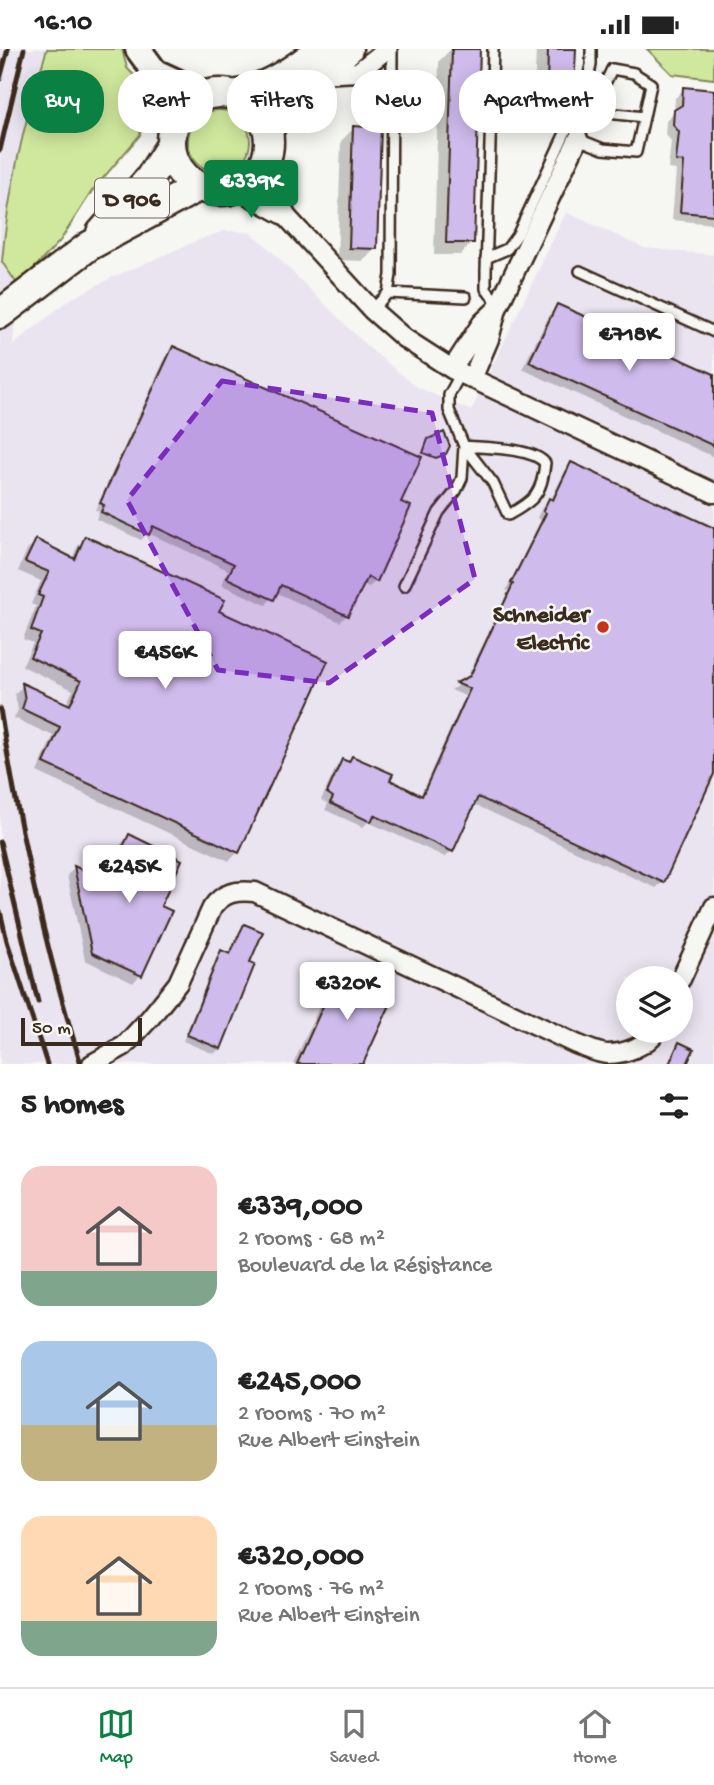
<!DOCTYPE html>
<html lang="en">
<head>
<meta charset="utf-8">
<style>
	:root { --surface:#fff; --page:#f2f2f2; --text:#222; --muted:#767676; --line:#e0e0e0; --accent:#0b8043 }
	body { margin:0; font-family:"Gochi Hand",sans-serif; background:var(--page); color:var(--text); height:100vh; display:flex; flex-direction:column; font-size:26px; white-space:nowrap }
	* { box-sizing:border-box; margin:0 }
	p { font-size:23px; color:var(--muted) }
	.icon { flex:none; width:38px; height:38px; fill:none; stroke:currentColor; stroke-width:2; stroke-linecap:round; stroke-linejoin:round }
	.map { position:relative; height:1015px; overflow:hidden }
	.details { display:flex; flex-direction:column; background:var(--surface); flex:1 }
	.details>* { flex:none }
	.guide { position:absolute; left:21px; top:21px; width:672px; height:63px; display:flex; gap:14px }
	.tools { position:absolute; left:616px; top:917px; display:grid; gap:14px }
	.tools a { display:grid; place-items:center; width:77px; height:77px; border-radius:50%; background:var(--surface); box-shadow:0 4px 18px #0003; font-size:35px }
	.scale { position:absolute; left:21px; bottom:18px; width:121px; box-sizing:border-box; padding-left:7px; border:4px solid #3b2a1e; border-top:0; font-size:19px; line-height:24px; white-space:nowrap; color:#3b2a1e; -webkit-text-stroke:5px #f6f6f2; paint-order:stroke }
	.price { position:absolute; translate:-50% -60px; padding:0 16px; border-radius:7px; background:#fff; color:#222; font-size:23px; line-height:46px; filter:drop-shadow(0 2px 4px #0008) }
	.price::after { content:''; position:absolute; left:50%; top:42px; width:21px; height:16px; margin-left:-10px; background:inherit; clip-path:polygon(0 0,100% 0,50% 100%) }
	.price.current { background:var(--accent); color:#fff }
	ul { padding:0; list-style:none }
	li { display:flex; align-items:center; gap:21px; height:175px; padding:0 21px }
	li span { display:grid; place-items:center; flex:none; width:196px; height:140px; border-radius:21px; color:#555 }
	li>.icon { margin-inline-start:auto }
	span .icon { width:84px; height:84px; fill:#fffc; stroke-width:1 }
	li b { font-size:30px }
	h2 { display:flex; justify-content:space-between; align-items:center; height:84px; padding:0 21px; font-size:30px }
	.chip { padding:0 24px; border-radius:28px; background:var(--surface); box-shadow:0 4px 18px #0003; font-size:24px; line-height:63px }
	.chip.current { background:var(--accent); color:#fff }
	.status { display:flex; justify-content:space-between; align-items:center; height:49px; padding:0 35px; background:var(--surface); direction:ltr }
	.status svg { height:19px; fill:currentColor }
	.tabs { display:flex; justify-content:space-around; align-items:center; height:98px; border-top:2px solid var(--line); background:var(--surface); font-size:19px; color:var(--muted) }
	.tabs a { display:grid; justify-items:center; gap:4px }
	.tabs .current { color:var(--accent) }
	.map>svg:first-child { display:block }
</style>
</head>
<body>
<div class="status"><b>16:10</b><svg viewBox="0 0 49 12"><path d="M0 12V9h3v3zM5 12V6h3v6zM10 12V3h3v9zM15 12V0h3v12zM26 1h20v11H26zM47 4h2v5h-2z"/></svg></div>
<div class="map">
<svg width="714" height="1015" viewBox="0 0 714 1015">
	<rect width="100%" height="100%" fill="#f6f6f2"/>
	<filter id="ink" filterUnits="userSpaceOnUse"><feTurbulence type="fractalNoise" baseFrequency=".0143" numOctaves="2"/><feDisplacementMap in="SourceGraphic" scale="14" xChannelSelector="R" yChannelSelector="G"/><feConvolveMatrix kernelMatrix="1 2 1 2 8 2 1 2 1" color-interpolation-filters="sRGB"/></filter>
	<g filter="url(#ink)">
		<path fill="#eae4f0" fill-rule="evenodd" d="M0 0H47L30 59 6 167 2 213 18 236 13 296 69 251 111 229 201 190 223 182H236L250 184 259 190 369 299 417 338 471 362 566 163 644 199 714 206V1015H0ZM628 929H681V982H628Z"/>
		<path fill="#d0e89d" stroke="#86895e" stroke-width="2" d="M47 0H122L127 19 143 36 145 47 140 86 92 142 60 192 18 236 2 213C8 141 25 69 47 0Z
			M647 0H714V30L672 25Z
			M188 92a31 31 0 1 1 62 0a31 31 0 1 1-62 0Z"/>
		<path fill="#0003" d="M451 0H478L473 193 460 206H434L439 12Z
			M536 0H574L573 39 560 52 534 51Z
			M684 40 714 43 713 175 672 171 676 121 668 120 671 92 665 85 666 72 674 64 675 49Z
			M354 79 376 199 363 212 337 211 341 92Z
			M557 257 714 327V408L522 320 550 265Z
			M173 299 399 454 376 532 369 538 362 535 347 566 340 573 275 543 266 556 222 536 228 521 148 484 141 491 96 470 99 462 95 461 167 305Z
			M571 415 714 481V719L663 833 656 839 473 755 452 802 445 808 368 773 363 778 325 761 328 755 321 751 336 719 343 712 347 714 352 709 387 732 420 747 465 647 451 641 466 631 508 542 506 541 541 471 537 469 542 458 550 452 565 422Z
			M86 489 217 563 238 803 229 812 37 723 53 687 14 669 18 661 15 645 23 636 66 656 73 641 22 617 33 594 23 590 36 557 31 555 41 532 18 522 27 501 36 492 72 510 77 498Z
			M129 787 159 858 140 926 133 934 85 911 67 826 75 819 104 833 121 795Z
			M245 877 248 914 220 999 214 1005 183 992 216 909 222 903 228 906 239 882Z
			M341 922 361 1015H293L332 930Z"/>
		<path fill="#cfbbec" stroke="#3b2a1e" stroke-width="2" d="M452 0H480L474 194H446Z
			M548 0H576L574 40 547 39Z
			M683 38 714 41V166L680 163 684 113 676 112 679 83 673 76 674 61 682 56Z
			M353 77 381 79 377 200 349 199Z
			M557 255 714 325V397L529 313Z
			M173 297 422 408 401 453 411 457 377 533 368 528 348 567 281 536 274 551 227 529 234 515 153 477 149 486 101 463 104 456 100 454Z
			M444 383 450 397 446 405 436 409 423 404 428 390Z
			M571 413 714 479V725L664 834 478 748 453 803 374 766 371 773 330 754 333 748 327 744 342 710 349 713 352 707 393 725 390 731 422 747 470 640 456 634 470 627 513 535 511 534 546 464 543 462 549 449 553 451Z
			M85 487 225 551 219 562 328 612 239 804 44 714 60 678 22 660 25 651 22 634 70 656 81 632 30 608 41 585 31 581 43 548 38 546 49 523 25 513 36 490 75 510Z
			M129 785 182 811 161 857 172 862 142 927 92 904 74 817 107 832Z
			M244 875 263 883 250 913 255 915 221 1000 187 986 221 901 230 905Z
			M340 919 395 945 363 1015H297Z
			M679 993 694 1000 687 1015H669Z"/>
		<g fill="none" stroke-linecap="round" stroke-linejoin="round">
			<g stroke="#3b2a1e" stroke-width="14">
				<path id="service" d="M493 0 486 222V240L499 256
					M594 58 616 65 644 68 651 35 634 24 612 20 578 90 603 100 636 103 644 68
					M486 209 507 200 518 185 586 39 591 16V0
					M580 222 714 283
					M388 244 391 226 392 0
					M372 261 388 244 466 248
					M461 324 449 346V361L464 397 493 434 508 466C534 452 542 445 545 414 531 398 485 399 464 397
					M404 537 439 463 456 442 462 429 464 397"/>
			</g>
			<g stroke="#3b2a1e" stroke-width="23">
				<path id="minor" d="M320 25 358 23 387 0
					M265 112 286 167
					M235 139 286 167 372 261 404 289 452 320 714 444
					M497 260 578 90
					M452 320 482 274 497 260 489 290 472 330
					M681 930 714 858
					M92 1015 124 997 150 969 178 934 212 859C223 843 237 841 255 843L576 995C585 998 598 1005 608 1005 625 1005 647 997 656 982"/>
			</g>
			<g stroke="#3b2a1e" stroke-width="30">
				<path id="secondary" d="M138 0 155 23 174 74
					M155 23 205 46"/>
			</g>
			<g stroke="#3b2a1e" stroke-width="33">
				<path id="primary" d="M171 93a49 49 0 1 1 98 0a49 49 0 1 1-98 0Z
					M234 46C266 40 296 20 321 0
					M268 82 286 54 348 0
					M101 184 149 130 171 96
					M0 265 89 197 200 137"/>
			</g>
			<use href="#service" stroke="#f6f6f2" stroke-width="9"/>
			<use href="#minor" stroke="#f6f6f2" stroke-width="18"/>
			<use href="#secondary" stroke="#f6f6f2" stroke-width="24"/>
			<use href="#primary" stroke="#f6f6f2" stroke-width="28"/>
			<path stroke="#3b2a1e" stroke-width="5" d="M0 30 8 0
				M0 101 24 0
				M0 660C19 780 45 899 81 1015
				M0 793 38 953
				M0 862 7 892 47 1015"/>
		</g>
	</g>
	<path fill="#7b2cbf" fill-opacity="0.2" stroke="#7b2cbf" stroke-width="5" stroke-dasharray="14 9" stroke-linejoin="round" d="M222 332 432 364 475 530 329 634 218 621 127 451Z"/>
	<circle fill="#c8321e" stroke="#f6f6f2" stroke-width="2.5" cx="603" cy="578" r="7"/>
	<g text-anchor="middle" stroke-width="5" stroke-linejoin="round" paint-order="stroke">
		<rect fill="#f6f6f2" stroke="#73675e" stroke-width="2" x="95" y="129.5" width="74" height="39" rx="5"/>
		<g font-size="23" font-weight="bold" fill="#3b2a1e">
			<text x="132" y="157">D 906</text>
		</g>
		<g font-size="24" font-weight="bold" fill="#3b2a1e" stroke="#f6f6f2" text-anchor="end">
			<text x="589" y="572">Schneider<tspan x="589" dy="28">Electric</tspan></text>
		</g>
	</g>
</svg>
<div class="tools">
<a><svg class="icon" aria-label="layers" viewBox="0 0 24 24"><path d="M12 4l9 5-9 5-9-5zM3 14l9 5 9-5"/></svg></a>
</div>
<div class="scale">50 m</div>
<b class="price current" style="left:251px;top:171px">€339K</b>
<b class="price" style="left:629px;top:324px">€718K</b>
<b class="price" style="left:165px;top:642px">€456K</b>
<b class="price" style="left:129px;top:856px">€245K</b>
<b class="price" style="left:347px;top:973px">€320K</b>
<div class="guide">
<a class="chip current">Buy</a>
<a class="chip">Rent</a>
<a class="chip">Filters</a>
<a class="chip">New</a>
<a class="chip">Apartment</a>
</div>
</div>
<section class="details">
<h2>5 homes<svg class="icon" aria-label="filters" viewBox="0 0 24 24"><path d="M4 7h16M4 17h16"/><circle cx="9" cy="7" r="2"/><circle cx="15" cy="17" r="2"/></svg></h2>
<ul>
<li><span style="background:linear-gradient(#f6c9c9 75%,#7fa58c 0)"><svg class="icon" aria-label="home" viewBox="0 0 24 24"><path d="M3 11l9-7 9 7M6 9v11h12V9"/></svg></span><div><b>€339,000</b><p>2 rooms · 68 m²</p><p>Boulevard de la Résistance</p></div></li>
<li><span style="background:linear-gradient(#a9c7e8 60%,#c2b280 0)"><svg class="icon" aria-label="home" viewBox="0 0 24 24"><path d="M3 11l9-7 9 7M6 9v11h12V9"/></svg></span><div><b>€245,000</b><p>2 rooms · 70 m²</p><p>Rue Albert Einstein</p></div></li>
<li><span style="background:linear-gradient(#ffd9b3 75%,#7fa58c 0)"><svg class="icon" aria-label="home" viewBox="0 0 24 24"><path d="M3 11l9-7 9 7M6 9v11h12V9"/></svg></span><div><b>€320,000</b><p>2 rooms · 76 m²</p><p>Rue Albert Einstein</p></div></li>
</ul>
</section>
<nav class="tabs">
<a class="current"><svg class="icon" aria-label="map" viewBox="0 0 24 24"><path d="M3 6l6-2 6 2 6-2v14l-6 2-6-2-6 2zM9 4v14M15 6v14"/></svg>Map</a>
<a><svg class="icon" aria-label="saved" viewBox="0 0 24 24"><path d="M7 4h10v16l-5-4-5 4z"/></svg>Saved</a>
<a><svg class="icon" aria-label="home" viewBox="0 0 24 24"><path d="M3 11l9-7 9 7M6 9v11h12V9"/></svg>Home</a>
</nav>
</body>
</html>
